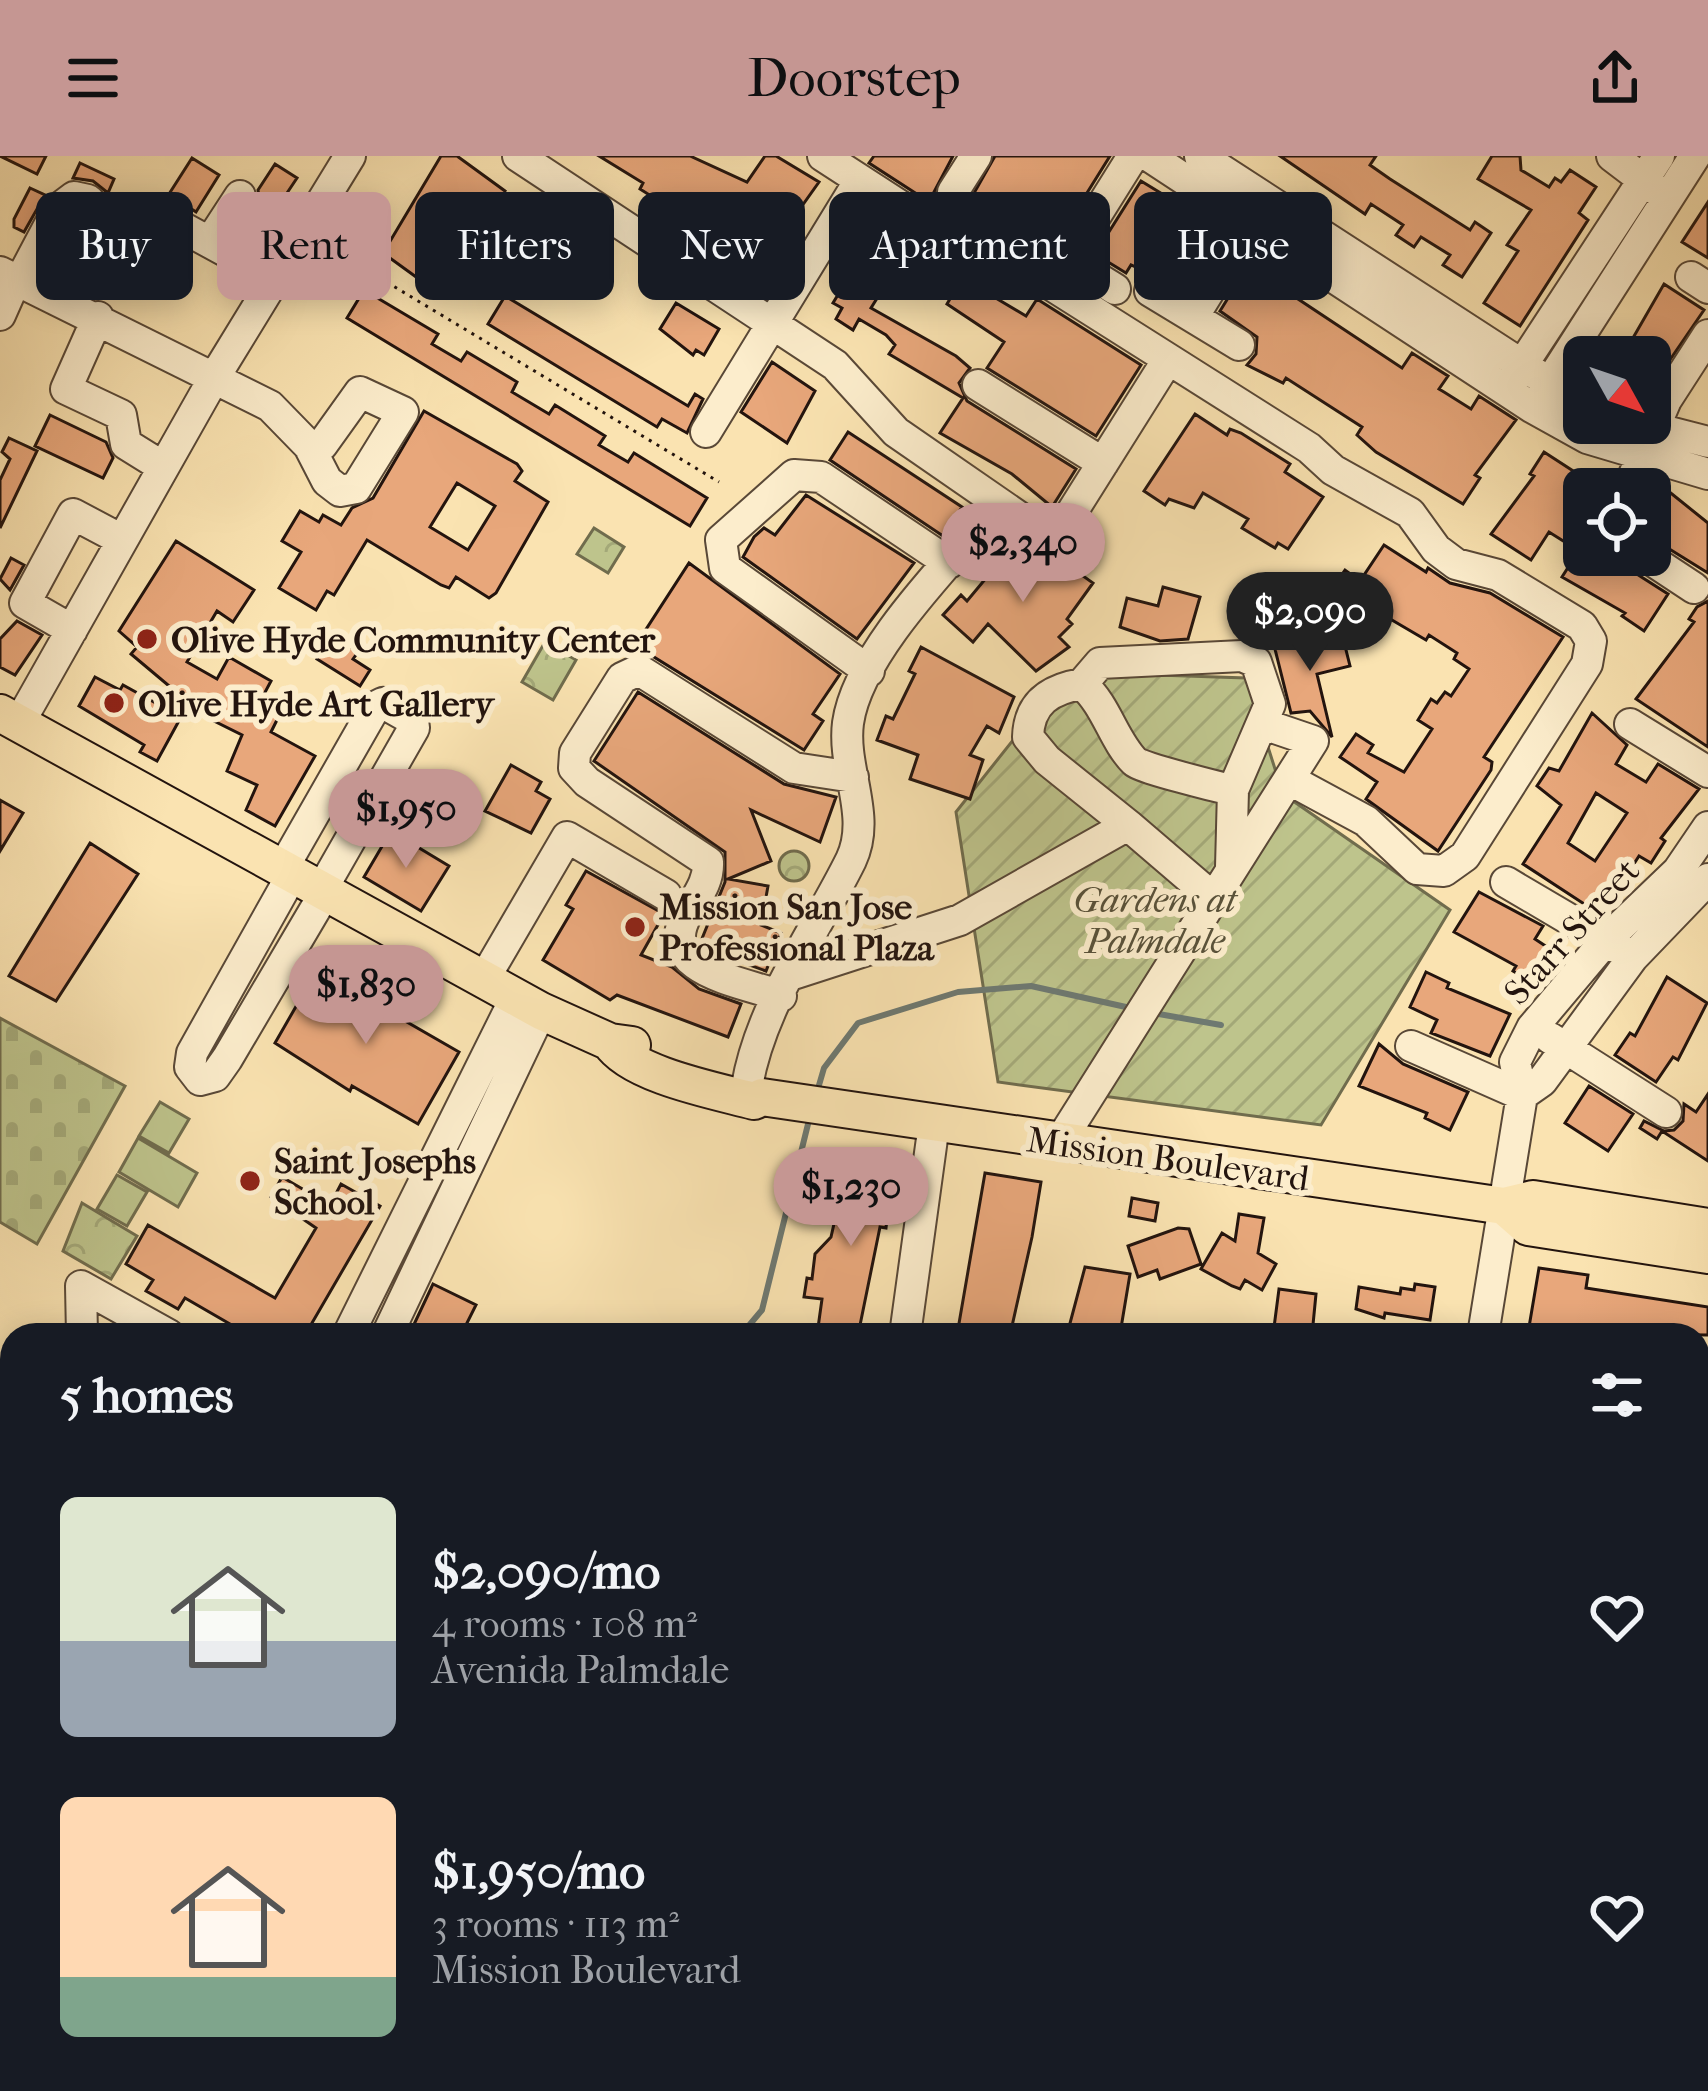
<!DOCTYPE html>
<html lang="en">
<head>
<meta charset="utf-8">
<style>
	:root { --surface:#171b24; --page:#242831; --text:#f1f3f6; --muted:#9ea1a6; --accent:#c59692 }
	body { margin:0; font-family:"IM FELL French Canon",serif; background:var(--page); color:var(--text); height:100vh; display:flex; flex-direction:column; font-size:45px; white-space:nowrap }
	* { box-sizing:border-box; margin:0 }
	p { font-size:39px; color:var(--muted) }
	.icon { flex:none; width:66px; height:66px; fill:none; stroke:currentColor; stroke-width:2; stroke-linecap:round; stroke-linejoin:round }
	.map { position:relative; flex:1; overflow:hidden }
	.drawer { position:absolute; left:0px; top:1167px; width:1710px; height:768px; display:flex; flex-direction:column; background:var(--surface); border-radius:36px 36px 0 0; box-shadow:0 6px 30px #0003 }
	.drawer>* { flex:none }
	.banner { position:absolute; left:36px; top:36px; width:1638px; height:108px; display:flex; gap:24px }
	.needle { width:78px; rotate:130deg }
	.fabs { position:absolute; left:1563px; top:180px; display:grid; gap:24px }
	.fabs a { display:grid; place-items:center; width:108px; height:108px; border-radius:18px; background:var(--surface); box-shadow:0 6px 30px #0003; font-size:60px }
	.price { position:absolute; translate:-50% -102px; padding:0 27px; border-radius:42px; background:var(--accent); color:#111; font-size:39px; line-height:78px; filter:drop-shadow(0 3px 6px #0008) }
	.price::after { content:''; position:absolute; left:50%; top:72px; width:36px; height:27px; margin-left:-18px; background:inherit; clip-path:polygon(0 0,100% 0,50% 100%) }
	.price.selected { background:#222; color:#fff }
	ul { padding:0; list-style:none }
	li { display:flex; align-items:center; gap:36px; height:300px; padding:0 60px }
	li span { display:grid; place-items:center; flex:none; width:336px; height:240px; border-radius:18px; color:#555 }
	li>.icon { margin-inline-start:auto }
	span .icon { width:144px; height:144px; fill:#fffc; stroke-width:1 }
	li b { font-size:51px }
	h2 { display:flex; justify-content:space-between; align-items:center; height:144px; padding:0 60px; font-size:51px }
	.pill { padding:0 42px; border-radius:18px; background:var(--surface); box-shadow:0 6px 30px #0003; font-size:42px; line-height:108px }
	.pill.selected { background:var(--accent); color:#111 }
	header { display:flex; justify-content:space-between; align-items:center; height:156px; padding:0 60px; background:var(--accent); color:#111; font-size:54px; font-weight:600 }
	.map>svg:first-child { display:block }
</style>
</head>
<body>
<header><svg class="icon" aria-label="menu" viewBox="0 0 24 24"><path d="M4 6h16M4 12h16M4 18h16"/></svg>Doorstep<svg class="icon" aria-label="share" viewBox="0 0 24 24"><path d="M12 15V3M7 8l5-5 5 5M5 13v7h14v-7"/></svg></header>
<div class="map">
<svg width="1708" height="1935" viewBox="0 0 1708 1935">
	<defs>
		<pattern id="forest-firs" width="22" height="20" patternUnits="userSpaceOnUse" patternTransform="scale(3)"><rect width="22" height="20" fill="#bec48c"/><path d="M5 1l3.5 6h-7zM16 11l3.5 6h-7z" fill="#a3a878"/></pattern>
		<pattern id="cemetery-stones" width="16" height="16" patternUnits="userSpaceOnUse" patternTransform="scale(3)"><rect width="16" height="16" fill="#bec48c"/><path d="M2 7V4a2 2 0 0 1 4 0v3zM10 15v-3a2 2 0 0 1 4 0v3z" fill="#a3a878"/></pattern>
		<pattern id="park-crowns" width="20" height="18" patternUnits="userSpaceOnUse" patternTransform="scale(3)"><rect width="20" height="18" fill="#bec48c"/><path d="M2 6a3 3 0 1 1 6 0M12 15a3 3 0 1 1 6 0" fill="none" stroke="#a3a878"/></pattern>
		<pattern id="garden-furrows" width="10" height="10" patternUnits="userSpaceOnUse" patternTransform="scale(3)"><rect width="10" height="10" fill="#bec48c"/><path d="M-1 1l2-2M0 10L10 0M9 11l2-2" fill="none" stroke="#a3a878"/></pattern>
	</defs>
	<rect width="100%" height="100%" fill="#fae3b1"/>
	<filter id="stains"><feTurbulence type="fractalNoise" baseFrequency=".00167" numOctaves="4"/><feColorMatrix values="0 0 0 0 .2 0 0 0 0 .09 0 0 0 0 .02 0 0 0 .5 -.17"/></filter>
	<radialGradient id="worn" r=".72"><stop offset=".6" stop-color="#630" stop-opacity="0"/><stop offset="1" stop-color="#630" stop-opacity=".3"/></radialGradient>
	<path fill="url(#forest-firs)" stroke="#706c4d" stroke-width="3" d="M171 1923H263L274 1935H170Z"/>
	<path fill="url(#cemetery-stones)" stroke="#706c4d" stroke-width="3" d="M0 862 125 930 37 1088 0 1066Z"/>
	<path fill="url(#park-crowns)" stroke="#706c4d" stroke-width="3" d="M594 372 624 391 608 417 577 398Z
		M545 486 576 504 553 544 522 526Z
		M779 710a15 15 0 1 1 30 0a15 15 0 1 1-30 0Z
		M82 1047 137 1080 111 1123 63 1095Z"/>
	<path fill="url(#garden-furrows)" stroke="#706c4d" stroke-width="3" d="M1067 516 1246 522 1283 638 1450 754 1321 969 998 926 956 656Z"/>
	<path fill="#bec48c" stroke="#706c4d" stroke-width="3" d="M160 946 189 963 169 997 139 980Z
		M138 982 197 1017 178 1051 119 1016Z
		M117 1019 147 1036 127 1070 97 1053Z"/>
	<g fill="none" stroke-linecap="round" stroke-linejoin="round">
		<path stroke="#6e7971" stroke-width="6" d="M1153 857 1221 869
			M817 936 824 912 858 867 958 836 1031 830 1135 853
			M741 1179 762 1154 810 960
			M235 1935 236 1923"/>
	</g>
	<path fill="#e8a77b" stroke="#23140e" stroke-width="3" fill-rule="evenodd" d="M0 0H46L37 18Z
		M441 0H457L505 35 441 139 383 97Z
		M599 0H690L747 26 765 0H776L819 26 760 109 640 33 643 27Z
		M874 0H953L934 36 942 52 953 55 969 46 995 0H1110L1062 77 1014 51 1004 63 996 79 1033 105 1028 110 869 7Z
		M1280 0H1376L1370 9 1390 23 1470 74 1475 66 1491 77 1462 121 1443 109 1450 99 1421 81 1414 91 1396 79 1403 69 1371 48 1365 58Z
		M1492 0H1520L1521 14 1549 31 1555 22 1561 26 1570 14 1596 31 1579 57 1588 64 1520 170 1484 147 1518 95 1507 89 1531 54 1478 23Z
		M192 2 219 19 196 56 169 38Z
		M80 7 114 23 108 37 93 25 73 22Z
		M275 8 297 22 279 49 259 41 258 34Z
		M1141 25 1223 75 1187 134 1131 109 1126 117 1095 98Z
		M30 32 45 39 24 76 14 71V63Z
		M1708 46V102L1682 86Z
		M880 60 939 98 933 107 909 91 871 152 956 200 970 212 959 227 967 245 1076 313 1052 351 1012 318 940 277 963 242 889 198 895 189 886 179 859 163 853 174 836 163 842 152 833 147 879 71 874 68Z
		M550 66 594 95 582 114 570 107 555 131 523 112Z
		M1256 97 1289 118 1280 131 1402 212 1412 197 1448 220 1439 233 1444 236 1471 253 1479 240 1516 264 1475 319 1480 322 1463 348 1376 296 1357 279 1362 271 1286 222 1283 227 1247 209 1256 198 1257 181 1220 155Z
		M962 122 1026 160 1037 143 1141 209 1096 280 987 212 1004 186 947 148Z
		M1664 128 1704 154 1650 233V201H1622Z
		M364 134 438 178 432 188 461 205 467 196 517 226 512 236 549 258 555 249 605 280 599 289 628 306 634 297 707 342 690 370 347 162Z
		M505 140 688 250 695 238 703 243 687 277 662 263 657 271 488 168Z
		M676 147 719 173 704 199 696 194 693 199 660 173Z
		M772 206 815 235 787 287 741 256Z
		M424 255 517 308 522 315 515 325 548 346 496 437 489 442 456 421 449 432 441 429 367 384 334 439 327 435 316 454 279 432 301 396 282 385 300 355 319 366 323 359 341 369 352 352 373 342ZM457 327 495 350 468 394 430 371Z
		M1195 258 1227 279 1230 273 1241 277 1290 308 1285 316 1323 341 1288 393 1278 387 1275 392 1242 372 1248 363 1203 337 1194 352 1169 343 1165 349 1144 335Z
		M50 259 106 286 113 302 103 322 35 290Z
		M848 276 962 351 943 380 830 304Z
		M9 282 37 295 0 372V324L10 303 2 296Z
		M1544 296 1584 322 1568 346 1584 357V398L1549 376 1531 404 1491 378 1534 320 1530 318Z
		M1662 330 1708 367V417L1650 381V348Z
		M806 339 914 407 857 483 743 401 754 381 764 372 775 379Z
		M176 385 254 434 233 466 217 455 187 506 217 523 229 501 271 525 263 540 284 550 271 576 315 600 275 670 246 654 257 629 227 615 242 579 206 561 131 498 137 491 119 475Z
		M1009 385 1047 417 1058 402 1093 427 1067 463 1072 468 1059 481 1069 491 1036 515 988 468 973 486 943 459 961 439 967 445 997 409 992 405Z
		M1384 389 1426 416 1428 412 1450 427 1490 437 1563 481 1484 601 1492 606 1491 614 1438 695 1366 643 1377 626 1340 601 1356 578 1373 589 1368 597 1404 616 1432 573 1418 564 1431 543 1437 547 1445 536 1451 540 1469 513 1454 503 1457 497 1429 479 1426 484 1334 430 1345 414 1360 425Z
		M1576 399H1625L1632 415 1668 438 1644 475 1622 460 1625 457 1562 421Z
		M11 402 24 409 10 434 0 423Z
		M689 407 840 518 813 558 823 565 804 594 649 498 632 495Z
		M1163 431 1200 441 1188 483 1160 485 1120 471 1127 442 1158 450Z
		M1708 445V591L1636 543 1694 466 1689 463 1697 451Z
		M17 465 42 479 15 519 0 511V483Z
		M1334 478 1337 492 1345 490 1350 510 1317 518 1332 581 1310 555 1291 557 1275 493Z
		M342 485 358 496 353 503 370 514 360 530 317 503 327 487 337 493Z
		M921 491 1014 541 999 577 987 570 970 599 983 604 970 643 910 623 918 599 877 584 886 560 893 563 915 518 909 515Z
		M95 521 120 534 123 529 181 561 157 605 140 596 144 589 79 550Z
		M638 536 784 628 836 641 820 686 751 654 771 705 728 723 768 730 761 769 781 777 766 815 716 797 701 785 725 726V696L594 605Z
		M1592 557 1627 589 1616 608 1646 626 1658 608 1699 633 1661 682 1665 685 1651 707 1639 700 1601 759 1523 708 1561 649 1537 630 1549 612 1559 615ZM1596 637 1627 657 1595 705 1568 687Z
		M511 609 541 626 536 635 550 643 531 677 485 655Z
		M0 644 23 657 0 695Z
		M391 675 449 710 421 755 364 721Z
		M90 687 138 718 56 845 9 820Z
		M586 715 664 758 641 799 672 811 699 833 741 848 728 881 617 839 610 844 543 804 573 753 566 749Z
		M1479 736 1543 770 1535 783 1556 797 1536 829 1513 815 1516 810 1454 776Z
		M317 814 395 854 393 858 459 896 418 968 352 930 350 935 275 887Z
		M1426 816 1449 827 1447 832 1510 858 1490 900 1431 877 1437 864 1410 851Z
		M1667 821 1707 847 1678 904 1673 901 1656 926 1615 899 1630 877 1635 880Z
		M1379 888 1403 908 1468 936 1450 974 1425 962 1427 957 1359 930Z
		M1589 930 1633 958 1608 995 1565 967Z
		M1708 938V1005L1662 975 1657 983 1640 972 1644 965 1664 975 1674 974 1683 965 1684 948 1696 956Z
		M855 1005 893 1008 886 1072 880 1071 858 1179H817L822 1143 804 1141 807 1122 812 1123 815 1098 831 1081 848 1006Z
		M985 1017 1041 1026 1032 1081 1010 1179H957Z
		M282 1021 330 1049 341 1028 380 1050 305 1179H249L185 1142 178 1153 146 1135 153 1124 126 1108 148 1069 275 1142 316 1072 271 1041Z
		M1132 1042 1158 1047 1155 1065 1129 1060Z
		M1239 1058 1264 1062 1258 1097 1276 1108 1262 1134 1245 1124 1240 1133 1232 1130 1201 1113 1222 1077 1235 1085Z
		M1178 1072 1189 1073 1201 1108 1160 1123 1157 1114 1138 1121 1128 1090Z
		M1085 1111 1130 1118 1120 1178 1069 1171Z
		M1539 1112 1588 1119 1586 1132 1708 1151V1179L1528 1177Z
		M433 1128 476 1149 461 1179H409Z
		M1415 1128 1435 1131 1430 1164 1385 1157 1384 1162 1356 1153 1359 1131 1400 1138 1401 1132 1414 1134Z
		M1279 1133 1316 1138 1312 1179H1273Z"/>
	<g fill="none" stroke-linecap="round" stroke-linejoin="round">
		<g stroke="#594837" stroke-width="34">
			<path id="minor" d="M518 0 835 209 896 276 1032 370 1054 374 1067 364 1167 205
				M823 0 1016 125
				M1149 0 1533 252 1587 282 1708 318
				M1200 0 1584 249
				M1612 0 1658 35
				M953 36 976 0
				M165 62 275 122
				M1020 74 1115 133
				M210 86 240 40
				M1068 104 1133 0
				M0 116 270 250 309 290 322 289 360 236 403 256 356 332 340 335 327 325 309 290
				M1691 121 1708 132
				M1042 123 1309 292 1333 314 1410 357 1436 393 1456 408 1498 419 1582 470 1591 485 1587 508 1465 700 1444 715 1417 713 1366 665 1292 625
				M20 125 58 53 74 41 88 44 99 56V77L61 145
				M1150 135 1239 189
				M0 159 16 123
				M98 161 66 233 121 259 126 288 163 311
				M1193 161 1251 67
				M1511 226 1659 0
				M978 229 1103 307
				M1540 242 1695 0
				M1638 268 1708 286
				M706 276 860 24
				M1628 333 1666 244 1708 179
				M1644 399 1694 432
				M72 474 25 447 73 358 122 384
				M869 515 725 412 721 384 794 319 821 321 949 407
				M1082 528 1100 507 1242 500 1256 506 1270 548 1233 634
				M1630 568 1708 616
				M18 569 214 222 350 0
				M1128 669 1047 604 1028 581C1029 546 1051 533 1082 528 1107 550 1113 584 1135 606 1139 611 1221 632 1233 634L1231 711
				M283 712 375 551 383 547 413 564 414 572 322 733
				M293 717 192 897 190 911 200 924 215 920 227 903 326 735
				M1506 726 1623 795
				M790 819 960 764 1128 669 1212 741
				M484 823 567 681 666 739
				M781 840C740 825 655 815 687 758 697 740 709 726 708 706L587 626 574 612 575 597 622 522 639 514 794 612 853 621
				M1550 882 1666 956
				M1411 890 1522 939
				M747 930C761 848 815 777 851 704 872 660 842 613 848 567 858 495 953 403 999 348
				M1522 939 1542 925 1633 801 1708 723
				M1059 987 1313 585 1263 568
				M82 1179 81 1130 169 1179
				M348 1179 516 841
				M387 1179 541 855
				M905 1179 934 968
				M1483 1179 1522 939 1515 906 1532 872 1606 784 1678 715 1708 671
				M1698 1511 1708 1513
				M0 1600 12 1602
				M86 1923 88 1935
				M1384 1935V1923"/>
		</g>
		<g stroke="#23140e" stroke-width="40">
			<path id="major" d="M0 557 541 855 610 886 632 889
				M610 886C631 919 717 935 754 945L762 941 1504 1050 1533 1043 1708 1071
				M1504 1050 1528 1071 1708 1099"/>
		</g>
		<path stroke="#23140e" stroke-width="3" stroke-dasharray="3 6" stroke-linecap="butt" d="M325 89 719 326"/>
		<use href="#minor" stroke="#fcedcc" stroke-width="30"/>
		<use href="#major" stroke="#fae3b1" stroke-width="36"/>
	</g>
	<g fill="#8f2418" stroke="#fcedcc" stroke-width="4.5">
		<circle cx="147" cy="483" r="12"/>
		<circle cx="114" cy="547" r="12"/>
		<circle cx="635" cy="771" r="12"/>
		<circle cx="250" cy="1025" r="12"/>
	</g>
	<g text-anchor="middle" stroke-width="12" stroke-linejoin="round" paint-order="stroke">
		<g font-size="36" font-weight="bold" fill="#23140e" stroke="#fcedcc" text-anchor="start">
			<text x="171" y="496">Olive Hyde Community Center</text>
			<text x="138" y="560">Olive Hyde Art Gallery</text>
			<text x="659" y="763">Mission San Jose<tspan x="659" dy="41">Professional Plaza</tspan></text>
			<text x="274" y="1017">Saint Josephs<tspan x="274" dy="41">School</tspan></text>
		</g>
		<g font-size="36" font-style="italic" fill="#59523a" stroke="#fcedcc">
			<text x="1155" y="756">Gardens at<tspan x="1155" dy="41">Palmdale</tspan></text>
		</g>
		<g font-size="36" fill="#23140e" stroke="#fcedcc">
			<text transform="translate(1571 775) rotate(-48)" y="13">Starr Street</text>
			<text transform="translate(1168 1002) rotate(8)" y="13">Mission Boulevard</text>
		</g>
	</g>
	<rect width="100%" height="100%" filter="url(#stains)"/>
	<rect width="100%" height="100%" fill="url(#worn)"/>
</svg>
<div class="fabs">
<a><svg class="needle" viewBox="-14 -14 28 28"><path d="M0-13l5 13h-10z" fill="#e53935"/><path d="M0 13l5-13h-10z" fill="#9ea1a6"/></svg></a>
<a><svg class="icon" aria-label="locate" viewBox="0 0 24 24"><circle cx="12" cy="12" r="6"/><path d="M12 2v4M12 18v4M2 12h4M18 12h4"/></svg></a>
</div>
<b class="price" style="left:1023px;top:449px">$2,340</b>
<b class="price selected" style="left:1310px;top:518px">$2,090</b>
<b class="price" style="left:406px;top:715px">$1,950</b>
<b class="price" style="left:366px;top:891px">$1,830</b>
<b class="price" style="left:851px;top:1093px">$1,230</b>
<div class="banner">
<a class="pill">Buy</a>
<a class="pill selected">Rent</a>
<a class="pill">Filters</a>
<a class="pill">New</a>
<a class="pill">Apartment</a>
<a class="pill">House</a>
</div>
<section class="drawer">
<h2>5 homes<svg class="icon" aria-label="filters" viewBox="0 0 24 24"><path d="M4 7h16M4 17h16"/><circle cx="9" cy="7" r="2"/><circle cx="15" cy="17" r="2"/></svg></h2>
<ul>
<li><span style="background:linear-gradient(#dfe7d0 60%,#9aa5b1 0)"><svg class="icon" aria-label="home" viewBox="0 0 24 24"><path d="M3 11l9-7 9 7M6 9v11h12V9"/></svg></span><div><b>$2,090/mo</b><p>4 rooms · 108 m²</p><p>Avenida Palmdale</p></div><svg class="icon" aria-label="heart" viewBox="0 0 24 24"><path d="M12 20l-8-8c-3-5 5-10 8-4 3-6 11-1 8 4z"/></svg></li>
<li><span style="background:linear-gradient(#ffd9b3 75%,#7fa58c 0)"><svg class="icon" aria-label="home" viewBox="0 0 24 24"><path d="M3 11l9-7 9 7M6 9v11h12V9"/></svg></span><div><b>$1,950/mo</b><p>3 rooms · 113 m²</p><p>Mission Boulevard</p></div><svg class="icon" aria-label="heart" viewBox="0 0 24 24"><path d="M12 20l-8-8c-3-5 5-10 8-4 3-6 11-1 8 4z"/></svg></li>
</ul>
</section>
</div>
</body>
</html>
